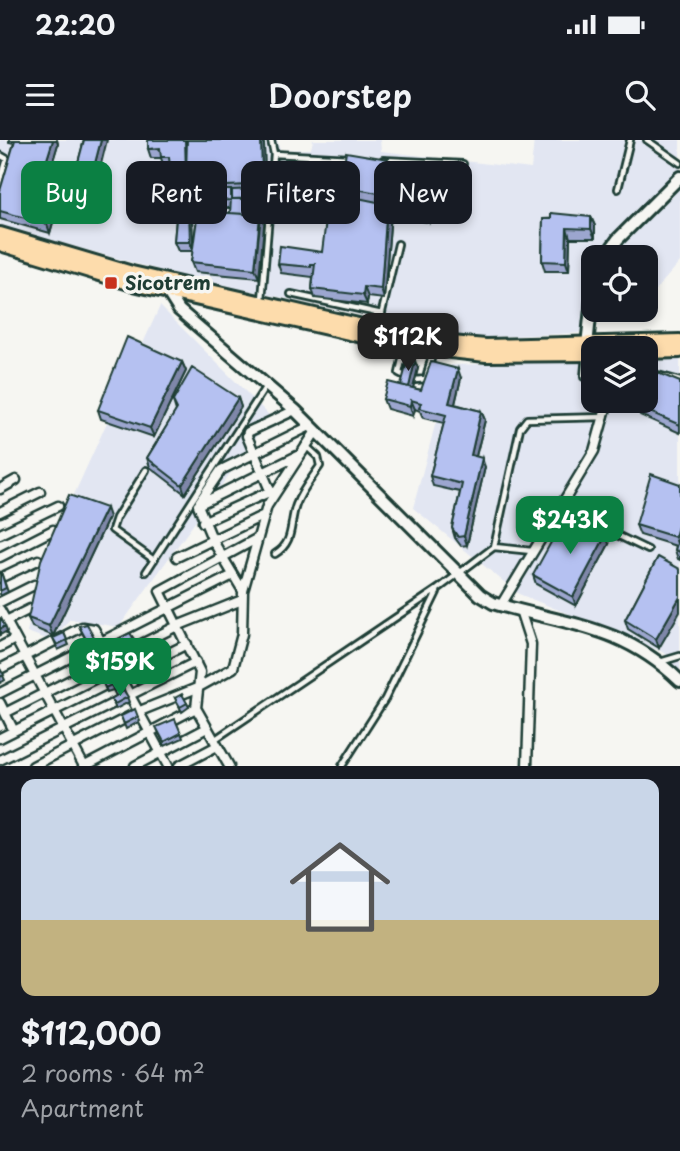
<!DOCTYPE html>
<html lang="en">
<head>
<meta charset="utf-8">
<style>
	:root { --surface:#171b24; --page:#20242c; --text:#f1f3f6; --muted:#9ea1a6; --accent:#0b8043 }
	body { margin:0; font-family:"Playpen Sans",sans-serif; background:var(--page); color:var(--text); height:100vh; display:flex; flex-direction:column; font-size:26px; white-space:nowrap }
	* { box-sizing:border-box; margin:0 }
	p { font-size:23px; color:var(--muted) }
	.icon { flex:none; width:38px; height:38px; fill:none; stroke:currentColor; stroke-width:2; stroke-linecap:round; stroke-linejoin:round }
	.map { position:relative; height:626px; overflow:hidden }
	.panel { display:flex; flex-direction:column; background:var(--surface); flex:1 }
	.panel>* { flex:none }
	.hud { position:absolute; left:21px; top:21px; width:639px; height:63px; display:flex; gap:14px }
	.buttons { position:absolute; left:581px; top:105px; display:grid; gap:14px }
	.buttons a { display:grid; place-items:center; width:77px; height:77px; border-radius:14px; background:var(--surface); box-shadow:0 4px 10px #0003; font-size:35px }
	.price { position:absolute; translate:-50% -60px; padding:0 16px; border-radius:14px; background:var(--accent); color:#fff; font-size:23px; line-height:46px; filter:drop-shadow(0 2px 4px #0008) }
	.price::after { content:''; position:absolute; left:50%; top:42px; width:21px; height:16px; margin-left:-10px; background:inherit; clip-path:polygon(0 0,100% 0,50% 100%) }
	.price.active { background:#222; color:#fff }
	ul { padding:0; list-style:none }
	li { display:grid; align-content:center; gap:14px; height:371px; padding:0 21px }
	li span { display:grid; place-items:center; height:217px; border-radius:14px; color:#555 }
	li>.icon { margin-inline-start:auto }
	span .icon { width:126px; height:126px; fill:#fffc; stroke-width:1 }
	li b { font-size:30px }
	.tag { padding:0 24px; border-radius:14px; background:var(--surface); box-shadow:0 4px 10px #0003; font-size:24px; line-height:63px }
	.tag.active { background:var(--accent); color:#fff }
	.status { display:flex; justify-content:space-between; align-items:center; height:49px; padding:0 35px; background:var(--surface); direction:ltr }
	.status svg { height:19px; fill:currentColor }
	header { display:flex; justify-content:space-between; align-items:center; height:91px; padding:0 21px; background:var(--surface); font-size:32px; font-weight:600 }
	.map>svg:first-child { display:block }
</style>
</head>
<body>
<div class="status"><b>22:20</b><svg viewBox="0 0 49 12"><path d="M0 12V9h3v3zM5 12V6h3v6zM10 12V3h3v9zM15 12V0h3v12zM26 1h20v11H26zM47 4h2v5h-2z"/></svg></div>
<header><svg class="icon" aria-label="menu" viewBox="0 0 24 24"><path d="M4 6h16M4 12h16M4 18h16"/></svg>Doorstep<svg class="icon" aria-label="search" viewBox="0 0 24 24"><circle cx="10" cy="10" r="6"/><path d="M15 15l6 6"/></svg></header>
<div class="map">
<svg width="680" height="626" viewBox="0 0 680 626">
	<rect width="100%" height="100%" fill="#f6f6f2"/>
	<filter id="ink" filterUnits="userSpaceOnUse"><feTurbulence type="fractalNoise" baseFrequency=".0143" numOctaves="2"/><feDisplacementMap in="SourceGraphic" scale="14" xChannelSelector="R" yChannelSelector="G"/><feConvolveMatrix kernelMatrix="1 2 1 2 8 2 1 2 1" color-interpolation-filters="sRGB"/></filter>
	<g filter="url(#ink)">
		<path fill="#e2e6f2" d="M0 0H277L280 10 311 9 313 0H380L381 11 531 29 534 0H680V122L646 161V117H593V168L579 193 464 198 170 133 0 86Z
			M160 166 271 277 119 487 70 479 52 501 27 492 42 425Z
			M680 218V538L665 513 519 454 413 368 451 225 593 221V261H646V219Z"/>
		<g fill="none" stroke-linecap="round" stroke-linejoin="round">
			<g stroke="#1f3d34" stroke-width="10">
				<path id="service" d="M271 0 274 14
					M647 0 680 23
					M0 15 7 19 0 43
					M383 20 463 24
					M618 49 630 0
					M291 154 382 174
					M262 160 274 14 350 18
					M378 189 398 104
					M405 207 399 233 407 237
					M586 215 584 237 593 242
					M646 236 658 235 680 241
					M415 240 426 239 433 211
					M146 330 116 378 112 390 154 420
					M561 368 648 410
					M494 407 532 411
					M275 414C295 402 289 384 296 365 301 351 312 338 320 326L318 317 305 305
					M146 432 266 246
					M660 522 680 516
					M214 600 438 449 494 407 520 288 527 279 605 277
					M342 626 385 559 437 452"/>
			</g>
			<g stroke="#1f3d34" stroke-width="13">
				<path id="minor" d="M0 349 16 340
					M272 355 247 296 248 292 295 270
					M200 361 221 330 310 286
					M0 372 40 352
					M203 382 271 351
					M0 394 58 366
					M0 417 53 390
					M177 417 264 375
					M0 438 38 420
					M243 451 213 401 198 365 297 316
					M0 462 34 445
					M501 465 594 311 608 261
					M0 470 84 626
					M520 470 531 504 527 626
					M0 484 30 469
					M0 507 15 499
					M0 529 82 487 94 489 168 626
					M0 553 233 435
					M0 563 14 591
					M5 573 177 486 242 460
					M0 598 187 504
					M0 620 196 522
					M33 626 140 571 197 548 233 528 242 494 243 451 267 366 316 291
					M85 626 196 568
					M135 626 207 588
					M179 626 217 606
					M229 626 196 568 200 532 160 451 258 398"/>
			</g>
			<g stroke="#1f3d34" stroke-width="16">
				<path id="tertiary" d="M605 117 618 99 680 37
					M165 148 179 170 295 270 480 455 493 463C566 485 621 484 680 541
					M587 205 593 150"/>
			</g>
			<g stroke="#1f3d34" stroke-width="18">
				<path id="primary" d="M0 94 132 133 428 201 486 206 680 201
					M0 104 129 143 406 206 486 215 593 214
					M646 212 680 211"/>
			</g>
			<use href="#service" stroke="#f6f6f2" stroke-width="4.5"/>
			<use href="#minor" stroke="#f6f6f2" stroke-width="8"/>
			<use href="#tertiary" stroke="#f6f6f2" stroke-width="10"/>
			<use href="#primary" stroke="#fddcac" stroke-width="12"/>
		</g>
		<path fill="#9ca6cf" stroke="#1f3d34" stroke-width="2" fill-rule="evenodd" d="M9 0H57L58 4 49 33 55 35 58 44 54 59 57 68 50 93 0 79V51L14 3 9 2Z
			M84 0 96 44 80 40 76 30Z
			M264 4 265 41 252 42 251 49H256L257 53V58L266 65 259 138 195 132 191 122 193 111H178L174 102 176 78H170L167 70H163L155 59 151 50 170 28V26L164 27 161 18H151L148 9ZM210 56 213 68H231L230 73 210 72ZM197 78 193 107 192 79Z
			M390 23 456 46 453 63 433 58 429 82 409 79 405 68 388 65 391 73 384 159 368 157 367 164 315 158 312 149 313 137 281 133 278 124 322 112 336 81V77H335L332 68 344 55 340 46Z
			M149 30 151 35 143 73 137 72 136 70 139 55 138 52Z
			M591 77 595 86V98H570L569 131H545L542 121 543 79Z
			M182 222 186 231 154 297 101 279 98 270Z
			M418 228 413 248 421 250 461 238 455 264 481 271 485 280 476 316 485 327 467 405 461 406 455 398 452 388 460 352 433 346 430 336 444 283 423 278 420 271 415 269 413 276 387 269 383 259 401 245Z
			M680 242V293L640 275 636 266Z
			M238 258 241 267 185 354 150 327 147 318 176 271 173 261Z
			M680 344V420L678 419 675 410 676 406 640 395 636 385Z
			M109 377 53 496 32 487 28 478Z
			M609 404 576 466 536 444 533 435Z
			M658 417 659 508 628 489 625 480Z
			M1 432 8 452 0 456V433Z
			M79 486 94 497 102 513 94 517Z
			M64 493 69 505 58 510 53 498Z
			M134 499 135 504 121 512 116 500Z
			M100 522 115 530 123 547 129 562 116 569 111 559 116 556 113 550 107 552 102 540 108 537Z
			M0 529 5 540 0 543Z
			M132 533 146 534 148 539 137 545Z
			M175 558 187 563 189 567 182 572Z
			M121 576 138 577 140 581 126 589Z
			M158 591 181 593 183 598 165 606Z"/>
		<path fill="#7f87a9" stroke="#1f3d34" stroke-width="2" d="M53 0H57L58 4 47 41 43 32Z
			M101 0H107L96 44 92 35Z
			M261 0H263L264 4 265 41 262 32Z
			M149 30 151 35 143 73 142 71 144 56V53Z
			M248 33 252 42 251 54 248 45Z
			M55 35 58 44 51 67 48 57Z
			M452 36 456 46 453 63 449 53Z
			M206 47 210 56 211 78 207 69Z
			M429 49 433 58 429 82 425 73Z
			M263 58 266 65 259 138 255 129Z
			M54 59 57 68 50 93 47 84Z
			M387 64 391 73 384 159 381 149Z
			M189 69 192 79 193 111 190 102Z
			M591 77 595 86V98L591 89Z
			M567 88 570 98 569 131 566 122Z
			M364 147 368 157 367 164 363 155Z
			M415 221 418 228 411 256 408 249Z
			M182 222 186 231 154 297 150 288Z
			M458 229 461 238 453 272 449 263Z
			M238 258 241 267 185 354 182 345Z
			M411 260 415 269 413 276 410 266Z
			M481 271 485 280 474 324 471 315Z
			M482 318 485 327 467 405 464 396Z
			M106 368 109 377 53 496 49 486Z
			M680 379V400L678 407 675 397Z
			M606 395 609 404 576 466 573 457Z
			M680 457V472L659 508 656 499Z
			M5 486 7 491 0 495V489Z"/>
		<path fill="#b5c1f1" stroke="#1f3d34" stroke-width="2" d="M15 0H53L43 32 55 35 48 57 54 59 47 84 0 71V51Z
			M84 0H101L92 35 76 30Z
			M148 0H185L186 33 187 0H261L262 32 248 33V45L206 47 207 69H189L190 102H174L177 68 167 69V60L160 61 151 50 164 34 163 29 170 28 169 17H161L160 8 148 9Z
			M346 12 388 19V23L452 36 449 53 429 49 425 73 405 69 407 60 383 56V60L377 59 378 53 340 46Z
			M141 29 149 30 144 53 138 52Z
			M256 49V59H232V50Z
			M210 50H231V60L211 61Z
			M334 53 387 64 381 149 364 147 363 155 312 149 315 124H311V127L278 124 280 106 322 112 326 80 336 81 337 68H332Z
			M139 54 144 55 142 71 136 70Z
			M263 58 261 77 260 75 230 73 231 59Z
			M198 71 260 75 255 129 191 122Z
			M551 73 591 77V89L567 88 566 122 542 121 543 79H551Z
			M127 197 182 222 150 288 98 270Z
			M408 219 415 221 409 247 401 245Z
			M431 222 458 229 449 263 481 271 471 315 482 318 464 396 458 397 452 388 462 344 430 336 446 275 419 268 421 263 411 260 410 266 383 259 388 242 421 250Z
			M192 228 238 258 182 345 147 318 177 269 173 261Z
			M653 231 680 242V285L636 266 639 261H646V246Z
			M651 334 680 344V379L675 397 636 385Z
			M69 355 106 368 49 486 28 478 41 420Z
			M566 375 606 395 573 457 533 435Z
			M680 395V412L675 410Z
			M658 417 680 429V457L656 499 625 480Z
			M1 432 6 448 0 451V433Z
			M1 478 5 486 0 489V479Z
			M87 484 94 497 87 501 79 486Z
			M64 493 67 500 57 505 53 498Z
			M130 493 134 499 119 507 116 500Z
			M96 501 100 508 92 512 89 505Z
			M108 518 115 530 107 535 100 522Z
			M142 528 146 534 135 540 132 533Z
			M0 529 4 535 0 537Z
			M116 533 123 547 114 551 111 545 105 548 102 540Z
			M124 551 128 557 115 564 111 559Z
			M182 554 187 563 180 567 175 558Z
			M135 569 138 577 124 584 121 576Z
			M175 579 181 593 164 602 156 587Z"/>
	</g>
	<rect fill="#c8321e" stroke="#f6f6f2" stroke-width="2.5" x="104" y="136" width="14" height="14" rx="3.5"/>
	<g text-anchor="middle" stroke-width="7" stroke-linejoin="round" paint-order="stroke">
		<g font-size="19" font-weight="bold" fill="#1f3d34" stroke="#f6f6f2" text-anchor="start">
			<text x="125" y="150">Sicotrem</text>
		</g>
	</g>
</svg>
<div class="buttons">
<a><svg class="icon" aria-label="locate" viewBox="0 0 24 24"><circle cx="12" cy="12" r="6"/><path d="M12 2v4M12 18v4M2 12h4M18 12h4"/></svg></a>
<a><svg class="icon" aria-label="layers" viewBox="0 0 24 24"><path d="M12 4l9 5-9 5-9-5zM3 14l9 5 9-5"/></svg></a>
</div>
<b class="price active" style="left:408px;top:233px">$112K</b>
<b class="price" style="left:570px;top:416px">$243K</b>
<b class="price" style="left:120px;top:558px">$159K</b>
<div class="hud">
<a class="tag active">Buy</a>
<a class="tag">Rent</a>
<a class="tag">Filters</a>
<a class="tag">New</a>
</div>
</div>
<section class="panel">
<ul>
<li><span style="background:linear-gradient(#c9d6e8 65%,#c2b280 0)"><svg class="icon" aria-label="home" viewBox="0 0 24 24"><path d="M3 11l9-7 9 7M6 9v11h12V9"/></svg></span><div><b>$112,000</b><p>2 rooms · 64 m²</p><p>Apartment</p></div></li>
</ul>
</section>
</body>
</html>
